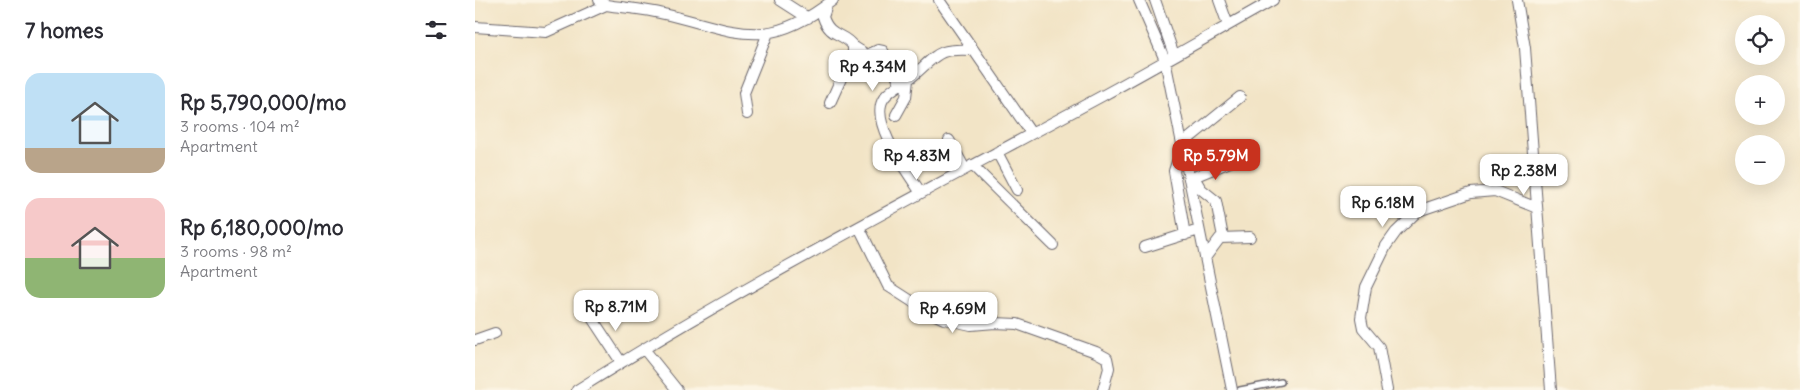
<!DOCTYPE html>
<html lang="en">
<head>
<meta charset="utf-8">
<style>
	:root { --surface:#fff; --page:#f2f2f3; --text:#2b2b33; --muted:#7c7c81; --accent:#c8321e }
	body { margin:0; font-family:Delius,sans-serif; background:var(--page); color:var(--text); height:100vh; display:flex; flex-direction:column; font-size:19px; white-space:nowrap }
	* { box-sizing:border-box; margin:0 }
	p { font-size:16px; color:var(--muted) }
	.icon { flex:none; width:28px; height:28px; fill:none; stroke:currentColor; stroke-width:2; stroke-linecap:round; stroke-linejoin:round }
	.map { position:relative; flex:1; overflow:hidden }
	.sheet { display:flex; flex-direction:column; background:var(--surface); width:475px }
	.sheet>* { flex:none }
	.fabs { position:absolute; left:1260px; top:15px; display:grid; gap:10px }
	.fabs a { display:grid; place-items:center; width:50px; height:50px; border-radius:50%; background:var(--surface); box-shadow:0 5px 20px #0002; font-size:25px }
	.price { position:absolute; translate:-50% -42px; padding:0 11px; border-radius:10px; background:#fff; color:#222; font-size:16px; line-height:32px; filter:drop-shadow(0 1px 2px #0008) }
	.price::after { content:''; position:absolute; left:50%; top:30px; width:15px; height:11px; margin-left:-8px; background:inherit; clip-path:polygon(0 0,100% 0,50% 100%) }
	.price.on { background:var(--accent); color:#fff }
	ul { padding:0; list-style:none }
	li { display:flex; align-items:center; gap:15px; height:125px; padding:0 25px }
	li span { display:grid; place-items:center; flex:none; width:140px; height:100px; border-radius:15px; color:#555 }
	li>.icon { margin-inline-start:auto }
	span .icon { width:60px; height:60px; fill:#fffc; stroke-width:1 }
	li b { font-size:21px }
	h2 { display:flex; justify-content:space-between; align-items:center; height:60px; padding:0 25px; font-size:21px }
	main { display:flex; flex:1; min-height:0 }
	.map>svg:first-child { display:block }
</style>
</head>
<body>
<main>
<section class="sheet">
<h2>7 homes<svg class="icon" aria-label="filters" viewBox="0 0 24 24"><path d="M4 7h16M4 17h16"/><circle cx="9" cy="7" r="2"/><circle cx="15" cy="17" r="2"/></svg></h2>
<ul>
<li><span style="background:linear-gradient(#bfe0f5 75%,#b9a48a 0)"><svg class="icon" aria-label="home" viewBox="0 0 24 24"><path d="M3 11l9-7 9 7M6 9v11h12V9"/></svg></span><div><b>Rp 5,790,000/mo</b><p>3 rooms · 104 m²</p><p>Apartment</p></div></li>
<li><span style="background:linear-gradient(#f6c9c9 60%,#8fb573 0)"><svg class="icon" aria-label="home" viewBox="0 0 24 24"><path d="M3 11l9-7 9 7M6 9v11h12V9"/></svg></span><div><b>Rp 6,180,000/mo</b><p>3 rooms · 98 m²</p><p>Apartment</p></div></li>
</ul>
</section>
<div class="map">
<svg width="1325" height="390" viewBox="0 0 1325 390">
	<rect width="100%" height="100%" fill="#fcf5e5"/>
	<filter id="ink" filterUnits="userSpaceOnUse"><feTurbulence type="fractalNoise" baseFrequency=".02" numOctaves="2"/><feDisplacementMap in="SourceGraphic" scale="10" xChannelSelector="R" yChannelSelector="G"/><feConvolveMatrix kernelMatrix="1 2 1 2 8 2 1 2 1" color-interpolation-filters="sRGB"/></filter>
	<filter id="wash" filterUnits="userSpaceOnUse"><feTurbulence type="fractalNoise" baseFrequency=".0096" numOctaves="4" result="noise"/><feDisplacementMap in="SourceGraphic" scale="20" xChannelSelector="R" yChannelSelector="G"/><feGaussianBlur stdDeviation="1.12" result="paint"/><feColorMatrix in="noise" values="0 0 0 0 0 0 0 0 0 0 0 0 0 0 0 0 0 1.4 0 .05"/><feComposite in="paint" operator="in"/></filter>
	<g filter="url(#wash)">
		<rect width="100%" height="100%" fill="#f2e4c6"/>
	</g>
	<g filter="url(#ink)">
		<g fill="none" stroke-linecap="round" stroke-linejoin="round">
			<g stroke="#6b666c" stroke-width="8">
				<path id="service" d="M765 390 806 382"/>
			</g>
			<g stroke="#6b666c" stroke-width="12">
				<path id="minor" d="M124 0 131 5C150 8 170 9 189 14 262 31 291 53 358 0
					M305 0 333 18
					M464 0 556 133
					M664 0 690 60 757 390
					M680 0 699 55
					M744 0 753 25
					M1042 0 1050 48 1076 390
					M352 5 348 17C355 38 368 32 378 46V52L355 103
					M0 27 71 32 131 5
					M378 46 392 55 403 50 408 51 426 84
					M272 114 269 93 293 33
					M421 115 431 97 433 80
					M474 140 490 169
					M707 144 765 97
					M522 152 542 190
					M709 159 702 162 699 171 710 235
					M497 165 578 245
					M719 177 726 189 741 201 748 237
					M714 179 760 160
					M446 193C433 173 393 121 409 98 416 88 429 83 439 75 464 53 463 48 498 50
					M384 227 413 286 452 311 469 319 496 325 520 323 542 324 621 352 632 358 634 368 628 390
					M670 247 724 230
					M730 258 745 238 775 237
					M115 315 146 362
					M0 340 20 333
					M169 349 202 390
					M102 390C272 283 451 191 627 96 684 65 741 32 798 0
					M912 390 904 347 888 328 886 318 891 287 911 246 921 232 943 211 996 193 1020 191 1062 208"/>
			</g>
			<use href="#service" stroke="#fff" stroke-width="5"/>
			<use href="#minor" stroke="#fff" stroke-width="10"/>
		</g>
	</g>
</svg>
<div class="fabs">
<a><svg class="icon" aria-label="locate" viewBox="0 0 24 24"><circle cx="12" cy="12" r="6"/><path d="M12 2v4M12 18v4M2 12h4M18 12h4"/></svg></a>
<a>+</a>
<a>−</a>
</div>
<b class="price" style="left:398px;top:92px">Rp 4.34M</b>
<b class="price" style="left:442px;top:181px">Rp 4.83M</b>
<b class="price on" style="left:741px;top:181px">Rp 5.79M</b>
<b class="price" style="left:1049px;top:196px">Rp 2.38M</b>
<b class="price" style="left:908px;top:228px">Rp 6.18M</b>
<b class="price" style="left:141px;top:332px">Rp 8.71M</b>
<b class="price" style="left:478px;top:334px">Rp 4.69M</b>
</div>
</main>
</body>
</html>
